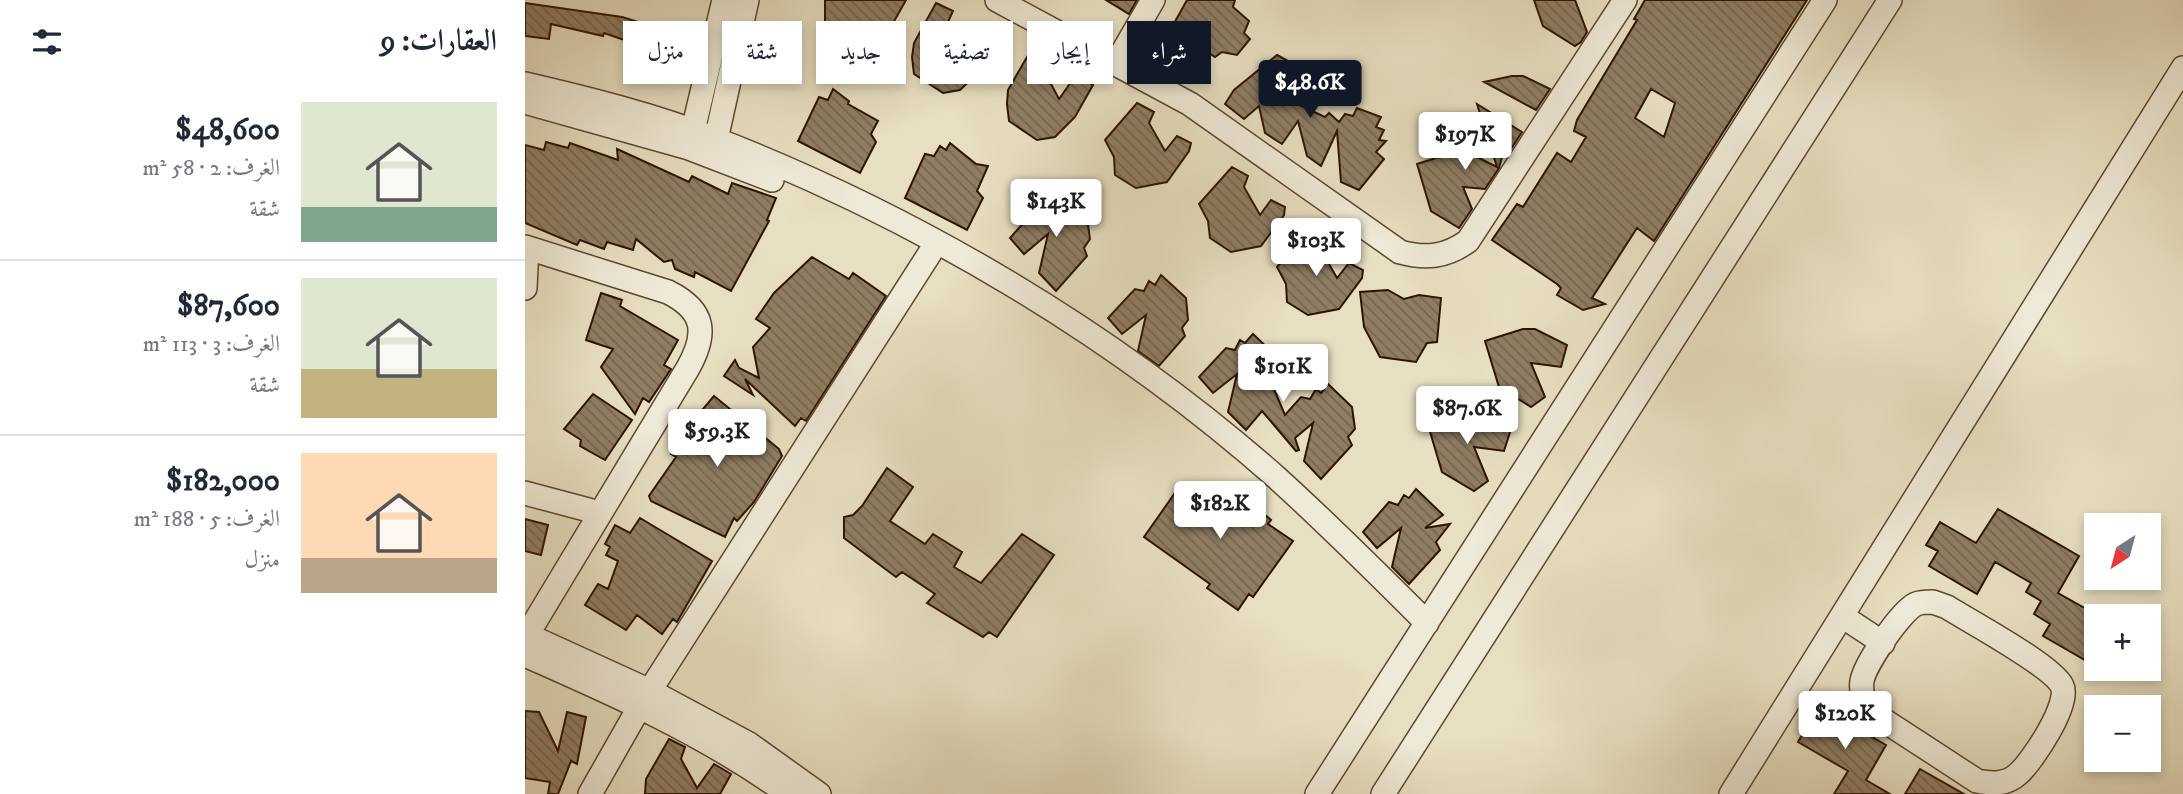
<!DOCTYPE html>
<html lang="ar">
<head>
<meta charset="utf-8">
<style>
	:root { --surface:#fff; --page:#f6f6f7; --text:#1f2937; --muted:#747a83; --line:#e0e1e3; --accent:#111827 }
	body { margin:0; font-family:"IM FELL DW Pica",Amiri,serif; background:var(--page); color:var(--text); direction:rtl; height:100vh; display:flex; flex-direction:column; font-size:26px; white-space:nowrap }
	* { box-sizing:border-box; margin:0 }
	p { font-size:23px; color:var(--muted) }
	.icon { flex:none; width:38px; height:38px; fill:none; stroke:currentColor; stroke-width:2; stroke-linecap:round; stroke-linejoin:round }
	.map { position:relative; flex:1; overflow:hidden; direction:ltr }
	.panel { display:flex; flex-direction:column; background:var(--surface); width:525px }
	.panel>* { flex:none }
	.guide { position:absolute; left:21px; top:21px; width:665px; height:63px; direction:rtl; display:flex; gap:14px }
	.needle { width:46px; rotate:216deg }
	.fabs { position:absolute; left:1559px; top:513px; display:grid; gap:14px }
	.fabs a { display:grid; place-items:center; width:77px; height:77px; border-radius:0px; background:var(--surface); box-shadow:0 4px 10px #0003; font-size:35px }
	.price { position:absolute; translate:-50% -60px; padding:0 16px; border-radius:7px; background:#fff; color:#222; font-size:23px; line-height:46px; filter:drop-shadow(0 2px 4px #0008) }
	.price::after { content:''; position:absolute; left:50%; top:42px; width:21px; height:16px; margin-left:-10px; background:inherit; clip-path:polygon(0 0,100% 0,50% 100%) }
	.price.active { background:var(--accent); color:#fff }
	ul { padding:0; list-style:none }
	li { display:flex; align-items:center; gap:21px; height:175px; padding:0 28px }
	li+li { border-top:2px solid var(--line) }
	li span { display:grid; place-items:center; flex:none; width:196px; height:140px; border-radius:0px; color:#555 }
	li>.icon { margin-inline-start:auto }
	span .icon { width:84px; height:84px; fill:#fffc; stroke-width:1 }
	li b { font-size:30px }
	h2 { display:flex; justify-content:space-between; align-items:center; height:84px; padding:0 28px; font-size:30px }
	.tag { padding:0 24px; border-radius:0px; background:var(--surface); box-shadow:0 4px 10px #0003; font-size:24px; line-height:63px }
	.tag.active { background:var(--accent); color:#fff }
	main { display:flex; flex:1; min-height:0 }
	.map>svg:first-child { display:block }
</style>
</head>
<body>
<main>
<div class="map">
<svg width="1658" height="794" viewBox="0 0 1658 794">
	<defs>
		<pattern id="building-back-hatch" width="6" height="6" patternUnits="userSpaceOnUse" patternTransform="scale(1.75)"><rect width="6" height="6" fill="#8f7e64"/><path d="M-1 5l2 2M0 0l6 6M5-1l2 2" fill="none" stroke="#756650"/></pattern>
	</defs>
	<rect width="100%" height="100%" fill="#e7dfc1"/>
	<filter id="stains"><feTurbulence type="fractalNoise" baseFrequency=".00286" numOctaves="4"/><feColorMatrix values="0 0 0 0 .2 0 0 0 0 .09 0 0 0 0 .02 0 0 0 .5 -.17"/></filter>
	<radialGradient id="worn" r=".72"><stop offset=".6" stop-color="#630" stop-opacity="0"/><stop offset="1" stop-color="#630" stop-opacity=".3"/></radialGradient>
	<path fill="url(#building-back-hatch)" stroke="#2f1400" stroke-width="2" fill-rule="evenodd" d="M300 0H381L367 25 346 45 329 48 300 29Z
		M581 0H612L604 14Z
		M662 0H710L708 7 724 21 719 33 725 39 712 55 697 52 690 57 681 51 676 61 642 36Z
		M1009 0H1050L1062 32 1056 42 1050 46 1018 26Z
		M1120 0H1282L1129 241 1112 228 1067 298 1080 304 1058 310 1032 295 1036 288 1032 284 967 240 992 204 998 207 1032 153 1046 162 1061 137 1049 131 1052 120 1112 20 1109 19ZM1126 89 1150 103 1139 137 1110 118Z
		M0 3 97 17 139 30 138 33 174 43 169 65 140 58V54L79 33 78 36 26 24 24 39 0 36Z
		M411 3 428 11 423 22 440 52 457 28 473 38 456 70 435 90 418 93 389 74 387 57 389 43Z
		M506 50 522 58 518 69 534 99 551 75 568 85 550 117 530 137 512 140 484 121 482 104 483 90Z
		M752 55 781 71 785 92 774 105 800 117 804 113 814 122 820 114 828 116 832 108 856 117 851 127 859 130 854 140 861 141 851 152 859 159 834 190 816 182 812 131 796 166 782 156 773 121 757 144 740 133 734 106 719 119 700 104 709 90Z
		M987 76H998L1025 89 1011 110 959 82Z
		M308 89 324 101 323 104 353 121 346 134 351 142 335 173 273 141 294 97 303 100Z
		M612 103 629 112 624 123 640 151 652 136 666 143 664 151 642 182 611 188 590 175 589 157 580 140Z
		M952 104 997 132 986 149 980 146 974 168 960 189 938 187 947 209 934 228 906 211 892 164 930 152H942L972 167Z
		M21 142 43 148 45 143 93 160 92 149 164 182 167 176 203 194 207 183 251 198 242 220 244 221 206 291 170 272 169 277 150 269 147 260 139 262 111 239 108 250 82 242 79 249 55 240 52 245 0 223V145L19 150Z
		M425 143 451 164 463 166 452 191 458 198 442 230 380 198 400 154 409 156 415 146 421 150Z
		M707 167 723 176 719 187 735 215 746 200 760 207 759 215 736 246 706 252 685 238 683 221 674 204Z
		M538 195 562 218 565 239 559 248 562 256 531 291 514 273 523 234 499 254 485 238 511 209 520 211 526 200 531 204Z
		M785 231 801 239 796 250 812 278 824 263 838 270 837 278 814 309 783 315 762 302 761 284 752 267Z
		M287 257 324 279 328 273 361 296 281 421 276 418 270 426 220 379 228 395 199 376 210 360 214 368 234 378 228 347 245 328 231 319 249 293Z
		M636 275 661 298 663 320 657 328 660 336 634 366 613 351 621 315 597 334 583 318 610 289 619 291 624 281 630 285Z
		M863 290 879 299 894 295 916 298 912 342 902 343 891 362 855 357 839 327 835 292Z
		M76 293 97 300 95 306 153 340 139 365 146 369 124 402 118 398 110 414 76 367 88 349 61 340Z
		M998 329H1010L1042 345 1036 367 1006 363 1020 397 1006 407 974 387 960 341Z
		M728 334 752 357 755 379 748 387 760 415 776 397 785 399 791 389 796 393 803 384 827 407 830 429 823 437 827 445 796 479 779 461 788 423 770 438 774 450 771 451 737 411 721 430 703 412 712 374 688 393 674 377 701 348 710 350 715 340 720 343Z
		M68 394 107 420 80 460 55 446 56 440 39 429Z
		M189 396 254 449 257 456 229 502 212 521 209 518 200 537 126 501 124 496 151 457 146 454 166 420 168 421Z
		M942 413H953L986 429 979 451 949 447 963 481 949 491 917 472 903 425Z
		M362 468 388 487 365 521 400 544 408 534 437 552 429 567 456 583 497 534 529 555 472 637 464 632 458 637 402 603 410 594 377 572 371 577 319 538V517L328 515 337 506Z
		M692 485 730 512 733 509 746 520 743 524 768 541 728 597 724 594 713 610 682 588 685 584 619 537 652 490 675 486 686 494Z
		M891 489 918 515 900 528 925 524 911 542 915 550 884 584 867 567 876 528 852 548 838 532 864 502 873 505 879 495 884 498Z
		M1473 509 1554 556 1533 593 1572 615V667L1518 636 1525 624 1509 614 1516 601 1501 592 1506 583 1470 562 1452 594 1404 566 1413 551 1401 545 1415 522 1451 543Z
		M115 518 187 561 152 622 148 619 137 634 112 615 101 630 60 605 73 584 83 589 93 561 81 555 85 547 80 544 90 525 105 533Z
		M0 519 23 525 16 555 0 551Z
		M1294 706 1361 745 1341 780 1365 794H1309L1323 771 1273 742Z
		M0 711 14 712 33 751 42 712 61 717 52 764 46 761 33 794H23L25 782 0 778Z
		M144 739 160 747 156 759 172 788 189 764 206 774 195 794H120L121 779Z
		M1395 769 1439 794H1380Z"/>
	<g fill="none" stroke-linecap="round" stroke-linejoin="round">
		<g stroke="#5d4730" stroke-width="26">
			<path id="minor" d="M472 0 665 104 875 252C901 259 921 257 943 241L1100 0
				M592 62 628 0
				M0 84C64 99 129 115 190 139 393 218 589 334 752 478 804 525 853 574 902 623
				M0 102 164 148 247 180
				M165 143 199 0
				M188 153 222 0
				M0 247 143 292C181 311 182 334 163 368L2 635
				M0 288 2 248
				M0 493 75 513
				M1408 602 1422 607C1444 621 1528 666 1537 686 1546 703 1507 762 1493 774 1481 785 1466 784 1452 781L1346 712C1340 702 1335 693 1337 681 1340 664 1376 611 1391 604 1396 602 1403 602 1408 602Z
				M1317 616 1358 643
				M0 634 125 691 224 744 294 794
				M0 655C91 695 182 735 263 794
				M65 794 115 706 405 253
				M792 794 1300 0
				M858 794 1365 0
				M1206 794 1658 68"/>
		</g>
		<use href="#minor" stroke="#efead7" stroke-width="23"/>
	</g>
	<rect width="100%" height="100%" filter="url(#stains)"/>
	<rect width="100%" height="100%" fill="url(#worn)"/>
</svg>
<div class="fabs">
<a><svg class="needle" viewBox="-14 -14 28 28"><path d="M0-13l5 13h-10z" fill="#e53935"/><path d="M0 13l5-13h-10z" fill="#747a83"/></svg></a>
<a>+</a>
<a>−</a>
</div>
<b class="price active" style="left:785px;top:120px">$48.6K</b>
<b class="price" style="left:940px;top:172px">$197K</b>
<b class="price" style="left:531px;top:239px">$143K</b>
<b class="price" style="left:791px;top:278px">$103K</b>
<b class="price" style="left:758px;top:404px">$101K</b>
<b class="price" style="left:942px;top:446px">$87.6K</b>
<b class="price" style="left:192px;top:469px">$59.3K</b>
<b class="price" style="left:695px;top:541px">$182K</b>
<b class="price" style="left:1320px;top:751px">$120K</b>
<div class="guide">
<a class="tag active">شراء</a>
<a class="tag">إيجار</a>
<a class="tag">تصفية</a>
<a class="tag">جديد</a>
<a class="tag">شقة</a>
<a class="tag">منزل</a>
</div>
</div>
<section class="panel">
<h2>العقارات: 9<svg class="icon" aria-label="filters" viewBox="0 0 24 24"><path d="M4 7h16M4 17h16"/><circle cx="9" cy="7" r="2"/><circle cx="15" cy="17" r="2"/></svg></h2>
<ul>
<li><span style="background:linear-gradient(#dfe7d0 75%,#7fa58c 0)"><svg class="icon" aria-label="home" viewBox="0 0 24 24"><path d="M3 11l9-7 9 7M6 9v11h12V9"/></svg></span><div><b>$48,600</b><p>الغرف: 2 · 58 m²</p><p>شقة</p></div></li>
<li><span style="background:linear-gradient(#dfe7d0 65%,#c2b280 0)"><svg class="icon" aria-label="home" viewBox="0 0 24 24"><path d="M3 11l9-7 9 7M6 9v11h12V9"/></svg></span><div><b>$87,600</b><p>الغرف: 3 · 113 m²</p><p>شقة</p></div></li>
<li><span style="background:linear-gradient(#ffd9b3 75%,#b9a48a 0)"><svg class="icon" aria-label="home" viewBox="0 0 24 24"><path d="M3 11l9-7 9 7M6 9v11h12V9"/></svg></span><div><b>$182,000</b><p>الغرف: 5 · 188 m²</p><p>منزل</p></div></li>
</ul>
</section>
</main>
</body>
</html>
